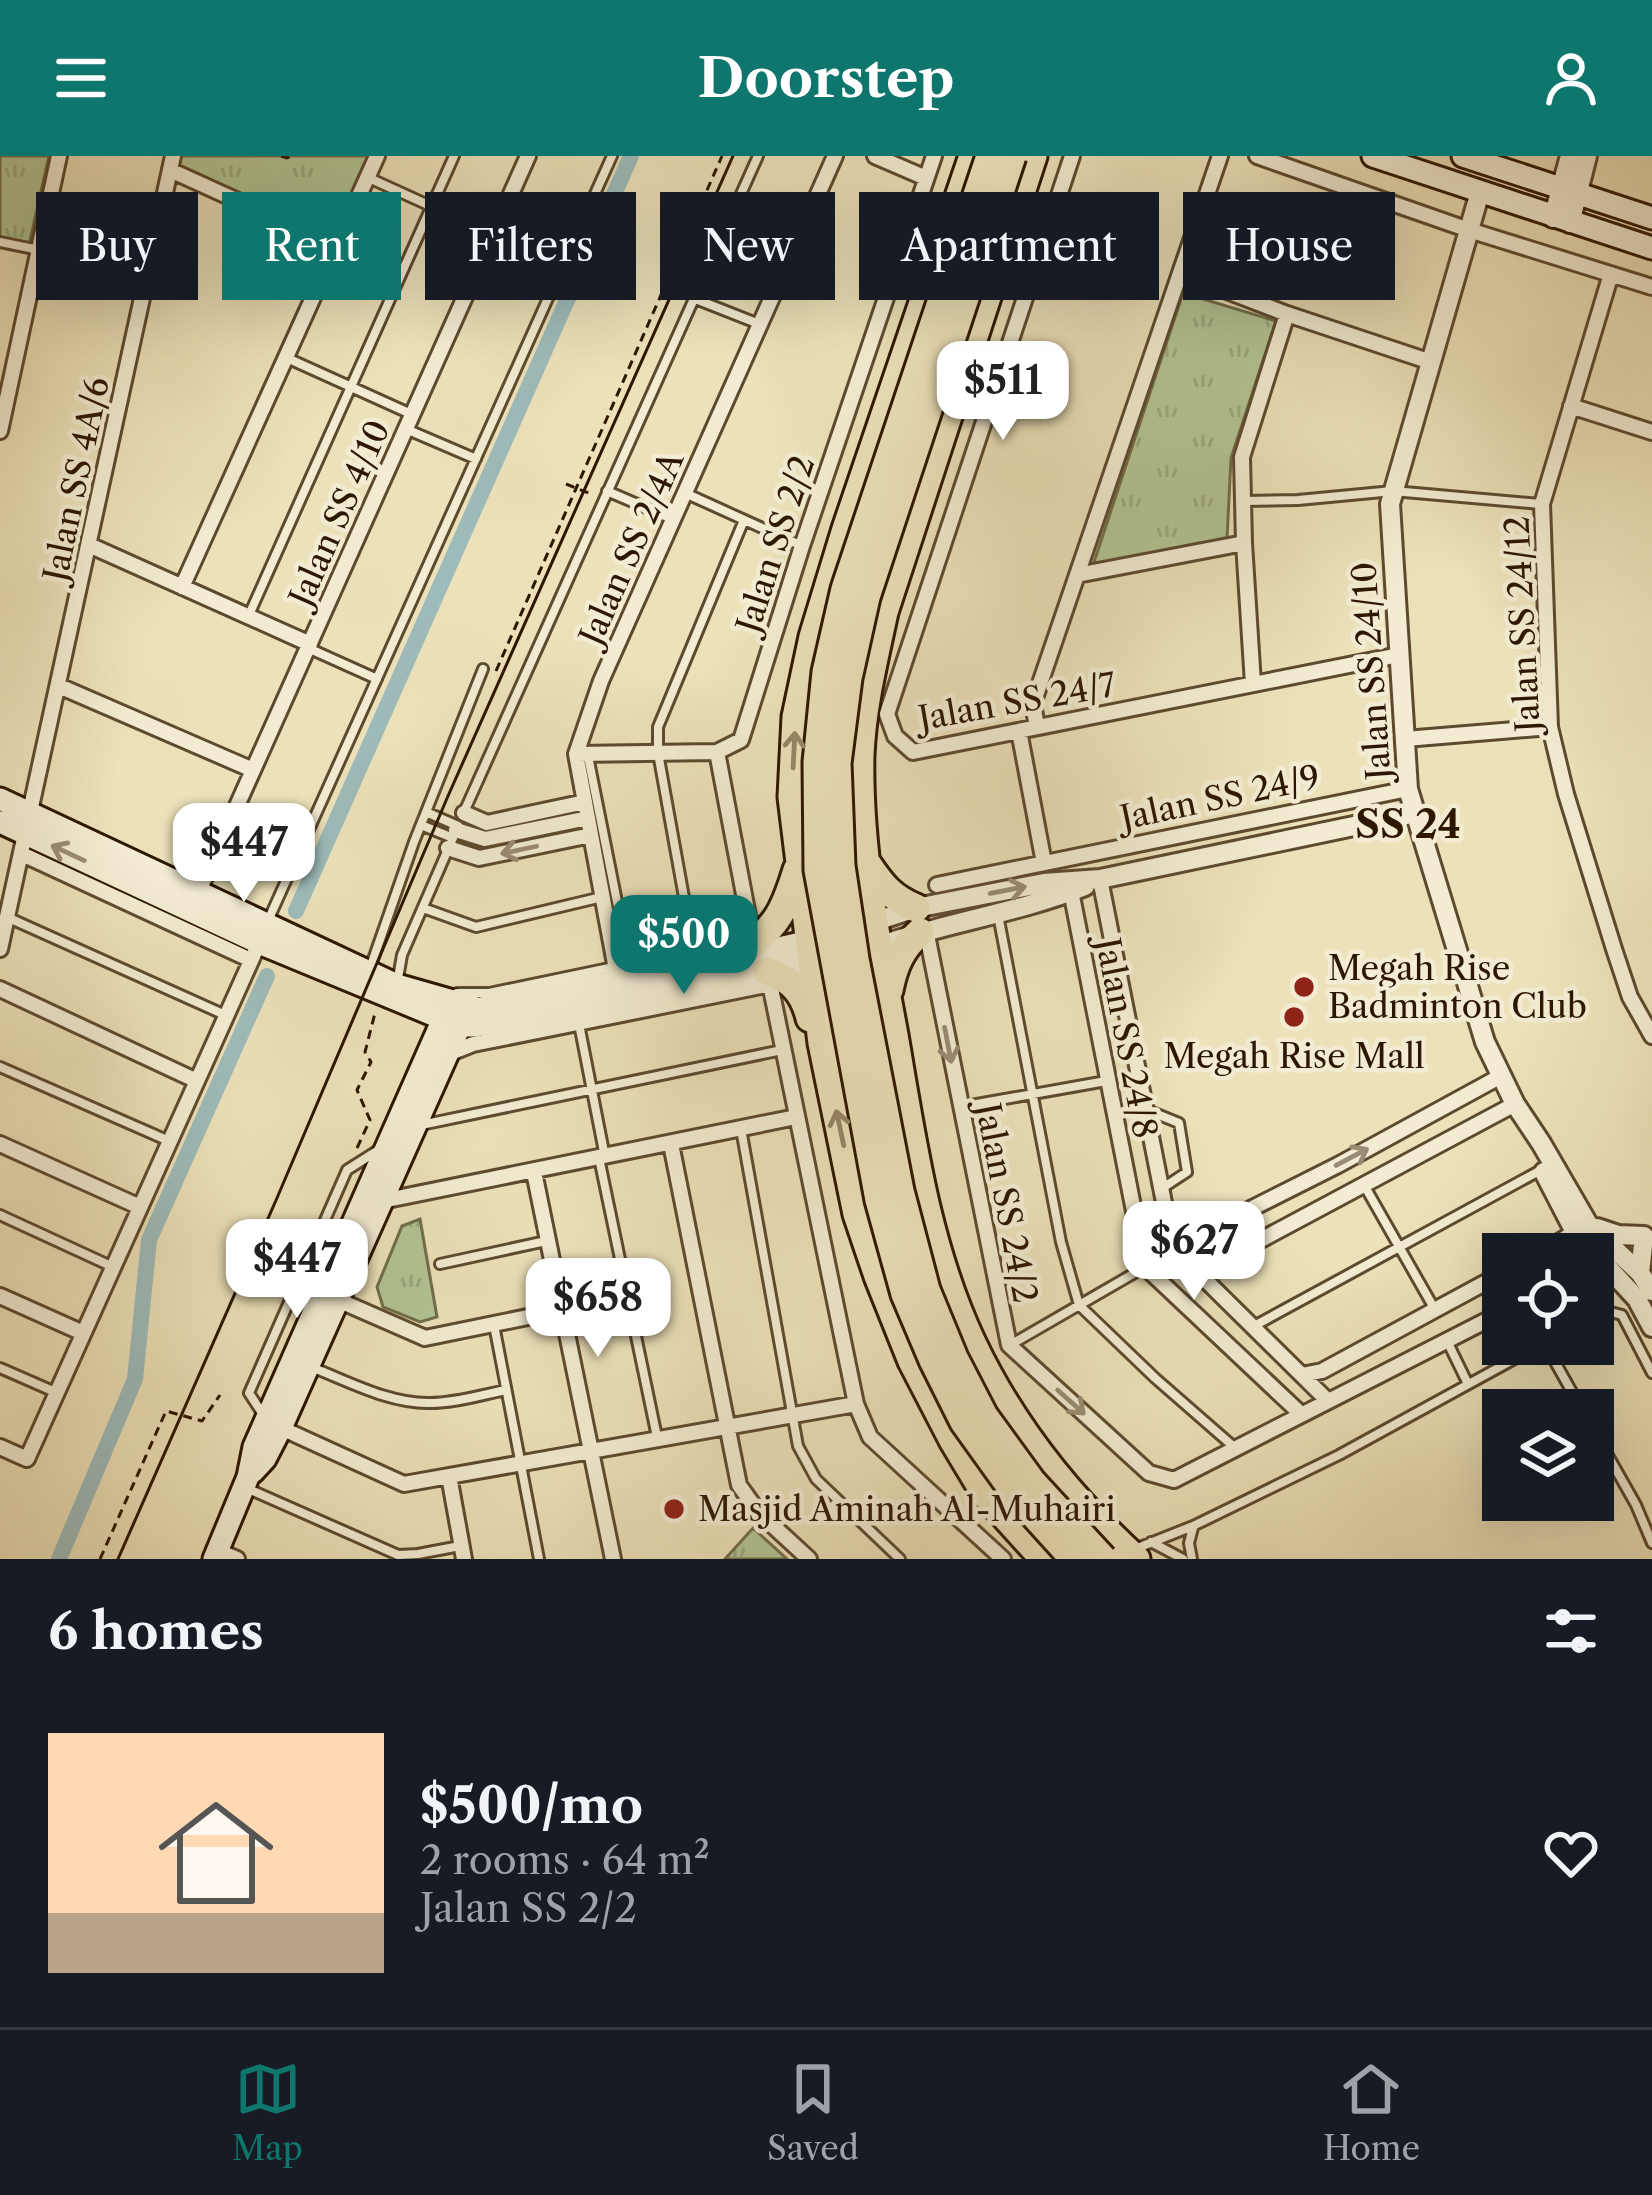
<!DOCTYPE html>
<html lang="en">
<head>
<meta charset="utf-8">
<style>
	:root { --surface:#171b24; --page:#20242c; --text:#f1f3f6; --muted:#9ea1a6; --line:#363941; --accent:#0f766e }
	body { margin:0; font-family:"Libre Caslon Text",serif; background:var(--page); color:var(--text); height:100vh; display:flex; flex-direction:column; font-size:45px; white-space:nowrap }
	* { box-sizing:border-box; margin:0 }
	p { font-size:39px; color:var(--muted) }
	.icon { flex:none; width:66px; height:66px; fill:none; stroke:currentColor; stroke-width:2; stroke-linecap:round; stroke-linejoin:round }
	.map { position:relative; height:1403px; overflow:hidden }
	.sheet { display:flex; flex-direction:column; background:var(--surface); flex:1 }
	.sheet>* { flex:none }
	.banner { position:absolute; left:36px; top:36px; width:1581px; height:108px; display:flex; gap:24px }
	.tools { position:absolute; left:1482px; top:1077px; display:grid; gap:24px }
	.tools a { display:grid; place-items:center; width:132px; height:132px; border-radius:0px; background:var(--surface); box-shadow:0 12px 48px #0002; font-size:60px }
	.price { position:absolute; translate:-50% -102px; padding:0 27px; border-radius:24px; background:#fff; color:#222; font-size:39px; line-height:78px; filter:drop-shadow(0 3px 6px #0008) }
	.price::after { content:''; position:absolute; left:50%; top:72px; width:36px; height:27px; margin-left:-18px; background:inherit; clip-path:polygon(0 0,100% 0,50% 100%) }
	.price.on { background:var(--accent); color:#fff }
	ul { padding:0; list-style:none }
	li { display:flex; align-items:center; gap:36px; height:300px; padding:0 48px }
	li+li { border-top:3px solid var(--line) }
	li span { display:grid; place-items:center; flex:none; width:336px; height:240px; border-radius:0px; color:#555 }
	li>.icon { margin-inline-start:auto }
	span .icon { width:144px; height:144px; fill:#fffc; stroke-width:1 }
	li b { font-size:51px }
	h2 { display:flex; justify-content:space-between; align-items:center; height:144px; padding:0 48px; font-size:51px }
	.chip { padding:0 42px; border-radius:0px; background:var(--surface); box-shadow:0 12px 48px #0002; font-size:42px; line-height:108px }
	.chip.on { background:var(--accent); color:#fff }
	header { display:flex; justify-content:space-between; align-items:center; height:156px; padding:0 48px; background:var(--accent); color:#fff; font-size:54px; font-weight:700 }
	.tabs { display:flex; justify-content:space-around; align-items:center; height:168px; border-top:3px solid var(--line); background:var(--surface); font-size:33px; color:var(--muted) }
	.tabs a { display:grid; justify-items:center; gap:6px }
	.tabs .on { color:var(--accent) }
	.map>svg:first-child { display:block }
</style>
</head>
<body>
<header><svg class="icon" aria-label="menu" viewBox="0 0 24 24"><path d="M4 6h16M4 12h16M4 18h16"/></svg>Doorstep<svg class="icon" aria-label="person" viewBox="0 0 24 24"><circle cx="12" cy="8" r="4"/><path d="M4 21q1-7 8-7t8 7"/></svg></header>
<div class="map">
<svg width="1652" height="1403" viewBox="0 0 1652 1403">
	<defs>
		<pattern id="park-tufts" width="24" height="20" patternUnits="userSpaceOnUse" patternTransform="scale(3)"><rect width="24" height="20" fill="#b2c493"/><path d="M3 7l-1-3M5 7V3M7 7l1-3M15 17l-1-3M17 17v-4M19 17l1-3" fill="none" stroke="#99a87d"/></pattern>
	</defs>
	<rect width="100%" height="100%" fill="#ece1b9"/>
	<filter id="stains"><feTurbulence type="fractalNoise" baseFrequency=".00167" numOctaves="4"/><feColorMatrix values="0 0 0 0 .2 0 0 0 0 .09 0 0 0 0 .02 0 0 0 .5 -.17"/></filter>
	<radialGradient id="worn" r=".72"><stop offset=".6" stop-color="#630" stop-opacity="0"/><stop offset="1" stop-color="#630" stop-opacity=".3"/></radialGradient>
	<path fill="url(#park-tufts)" stroke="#706e4a" stroke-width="3" d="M0 0H49L29 89 0 83Z
		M180 0H371L336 81 178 11Z
		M1183 137 1276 165 1231 302 1227 383 1093 409Z
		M420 1063 437 1161 420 1166 383 1151 377 1131 402 1070Z
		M753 1372 787 1403H725Z"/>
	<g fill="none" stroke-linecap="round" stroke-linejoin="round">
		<path stroke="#9dbbba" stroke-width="16" d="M296 755 631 0
			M59 1403 135 1223 149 1084 267 820"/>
		<g stroke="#5d4a2e" stroke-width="14">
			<path id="service" d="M369 22 492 78
				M506 49 576 80
				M0 86 39 94
				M693 142 759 168
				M287 202 411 258
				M406 273 476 303
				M607 335 672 363
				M685 337 802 390
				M1244 345 1298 344 1393 335 1540 348
				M249 459 454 0
				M308 492 377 523
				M588 600 632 821
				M426 656 458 670
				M464 656 758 0
				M421 669 453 682
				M423 752 476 771 602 741
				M998 759 1061 1086 1079 1149 1155 1222 1234 1291
				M9 762 225 859
				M267 767 612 0
				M696 808 658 597V571L744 364
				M369 815 414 686 483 513
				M397 828 402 799 456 675
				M457 837H489L614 811
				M579 868 605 1001
				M0 911 169 985
				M960 951 1106 925
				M1147 954 1179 967 1187 1016 1161 1033
				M421 969 782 894
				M741 973 798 1290 816 1323 900 1403
				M599 1002 657 1281
				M1364 1029 1434 1152
				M0 1059 113 1111
				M440 1108 546 1085
				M1593 1159 1603 1154 1622 1159 1652 1217
				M494 1169 539 1403
				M1254 1170 1541 1014
				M1448 1187 1468 1228
				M1545 1188 1582 1254
				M1010 1189 1145 1111
				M311 1211C348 1225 389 1248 430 1247 455 1247 481 1239 506 1234
				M0 1212 55 1236
				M262 1257 249 1237 347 1014 377 995
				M1593 1273 1636 1349 1652 1387
				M244 1331 398 1399 418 1398 460 1390
				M1151 1386 1183 1403
				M1135 1393 1193 1370 1339 1299 1542 1188
				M1192 1403 1189 1387 1193 1372"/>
		</g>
		<g stroke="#5d4a2e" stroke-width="20">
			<path id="minor" d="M875 0 926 22
				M1072 0 887 558 895 580 913 596 1399 499
				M1257 0 1469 74 1652 131
				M170 14 337 90
				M1180 117 1287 158 1431 206
				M1611 118 1542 348 1550 571 1566 638 1614 793 1630 841 1652 880
				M1571 250 1652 276
				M0 275 59 0
				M89 389 310 488
				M1077 419 1244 387
				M182 431 377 0
				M1253 528 1244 387 1242 301 1287 158
				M59 530 253 614
				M1037 571 1033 548 1220 0
				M1019 575 1044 707
				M1405 583 1550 571
				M717 596 753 786
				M576 598 717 596 741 584 802 390 934 0
				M464 657 487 667 585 646
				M456 674 485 683 588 662
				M448 692 479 702 591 679
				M22 698 251 804
				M1100 723 1173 1092 1327 1244
				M937 729 1408 633
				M1071 735 1145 1111 1301 1258
				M198 737 528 0
				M926 774 1009 1189 1149 1317 1174 1324 1503 1156
				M0 793 173 0
				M768 818 856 1248 870 1281 1003 1403
				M618 824 576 598 601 525 835 0
				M0 833 197 925
				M448 898 473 888 771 828
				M0 988 140 1051
				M671 988 739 1329 759 1357 809 1403
				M534 1016 613 1403
				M382 1045 796 961
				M1173 1092 1338 1009 1501 920
				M1539 1098 1575 1076
				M1199 1117 1515 948
				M0 1140 83 1177
				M338 1144 425 1182 562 1154
				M1302 1219 1322 1215 1503 1117
				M281 1272 404 1328 856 1248
				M0 1291 27 1303 259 787
				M449 1320 464 1403
				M218 1395 237 1403"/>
		</g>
		<g stroke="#5d4a2e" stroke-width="24">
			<path id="tertiary" d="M1480 36 1390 348 1408 633 1485 886 1515 948 1541 987 1588 1068 1640 1117 1652 1135
				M1553 62 1570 0
				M1570 67 1587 0
				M876 765 916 752 1044 727 1100 723 1416 657
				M879 790C947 766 1018 757 1085 730
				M1544 1016 1575 1076 1637 1143 1652 1171
				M1597 1072 1618 1079 1644 1080 1640 1117"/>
		</g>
		<g stroke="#2d1700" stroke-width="27">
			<path id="secondary" d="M1373 0 1652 92
				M1463 0 1652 62
				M0 643 397 829 474 851
				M0 666 259 787 460 870H473L514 864 826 802
				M460 856 738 801 823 782
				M253 1316 265 1303 281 1272 460 870
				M214 1403 248 1321 254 1291 443 863"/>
		</g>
		<g stroke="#2d1700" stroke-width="33">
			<path id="motorway" d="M973 0 846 373 813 481 796 561 792 641 822 887 857 1058 878 1120 912 1205 953 1284 986 1339 1044 1403
				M1033 0 884 456C874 503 862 551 860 599 858 693 877 788 894 879 912 984 926 1090 972 1187 1011 1269 1069 1342 1136 1403
				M868 709C882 730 892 742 916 752
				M738 801C776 768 782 763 797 714
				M767 815C792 823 804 837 810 862
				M889 834C894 809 901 793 920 776"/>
		</g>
		<path stroke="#2d1700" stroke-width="3" stroke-dasharray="9 6" stroke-linecap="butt" d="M281 0 287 2 291 0
			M566 328 591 338
			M496 515 722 0
			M357 992 370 964 357 934 371 906 365 896 375 857
			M100 1403 166 1255 202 1265 220 1239"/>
		<use href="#service" stroke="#f3ecd2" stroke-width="8"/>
		<use href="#minor" stroke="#f3ecd2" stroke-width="14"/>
		<use href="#tertiary" stroke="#f3ecd2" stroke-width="18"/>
		<use href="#secondary" stroke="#f3ecd2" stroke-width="21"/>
		<use href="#motorway" stroke="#ece1b9" stroke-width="27"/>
		<path stroke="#2d1700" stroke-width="3" d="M118 1403 277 1042 448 640 733 0"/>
		<g stroke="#2d1700" stroke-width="33" stroke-linecap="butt">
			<path id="motorway-bridge" d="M990 0 845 433 826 516 817 606 818 714 879 1044 905 1138 933 1204 964 1266 1017 1340 1074 1403
				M1012 0 866 441 848 522 837 607 841 710 855 803 900 1035 926 1134 954 1202 984 1260 1032 1326 1103 1403"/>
		</g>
		<use href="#motorway-bridge" stroke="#ece1b9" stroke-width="27"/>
	</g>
	<defs><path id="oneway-shaft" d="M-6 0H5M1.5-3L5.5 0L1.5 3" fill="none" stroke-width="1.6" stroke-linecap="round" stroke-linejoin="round" transform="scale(3)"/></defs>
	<g stroke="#968666">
		<use href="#oneway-shaft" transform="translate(794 594) rotate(-87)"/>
		<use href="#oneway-shaft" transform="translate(840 972) rotate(-102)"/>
	</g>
	<g stroke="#9a8c74">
		<use href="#oneway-shaft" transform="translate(519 694) rotate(168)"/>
		<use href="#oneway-shaft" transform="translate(68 697) rotate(-155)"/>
		<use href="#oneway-shaft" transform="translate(1008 734) rotate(-11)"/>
		<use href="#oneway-shaft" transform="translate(948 889) rotate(79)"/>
		<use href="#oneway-shaft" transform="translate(1352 1001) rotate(-28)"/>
		<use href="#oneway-shaft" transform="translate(1071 1246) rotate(42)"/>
	</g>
	<g fill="#8f2418" stroke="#f3ecd2" stroke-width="4.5">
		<circle cx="1304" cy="831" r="12"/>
		<circle cx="1294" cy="861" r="12"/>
		<circle cx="674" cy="1353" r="12"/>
	</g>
	<g text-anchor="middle" stroke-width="9" stroke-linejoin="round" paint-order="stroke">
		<g font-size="33" fill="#2d1700" stroke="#f3ecd2">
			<text transform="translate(76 323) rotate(-78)" y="12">Jalan SS 4A/6</text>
			<text transform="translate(339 357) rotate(-66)" y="12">Jalan SS 4/10</text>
			<text transform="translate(775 388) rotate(-72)" y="12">Jalan SS 2/2</text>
			<text transform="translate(631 392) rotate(-66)" y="12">Jalan SS 2/4A</text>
			<text transform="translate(1522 468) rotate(-93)" y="12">Jalan SS 24/12</text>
			<text transform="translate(1371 515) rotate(-94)" y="12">Jalan SS 24/10</text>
			<text transform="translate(1017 545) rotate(-10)" y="12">Jalan SS 24/7</text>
			<text transform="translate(1220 641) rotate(-12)" y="12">Jalan SS 24/9</text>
			<text transform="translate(1127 882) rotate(79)" y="12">Jalan SS 24/8</text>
			<text transform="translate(1007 1047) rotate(79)" y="12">Jalan SS 24/2</text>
		</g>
		<g font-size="33" fill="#2d1700" stroke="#f3ecd2" text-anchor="start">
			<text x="1328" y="824">Megah Rise<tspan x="1328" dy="38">Badminton Club</tspan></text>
			<text x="1294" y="912" text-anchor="middle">Megah Rise Mall</text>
			<text x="698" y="1365">Masjid Aminah Al-Muhairi</text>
		</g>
		<g font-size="39" font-weight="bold" fill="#2d1700" stroke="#f3ecd2">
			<text x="1408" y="682">SS 24</text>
		</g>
	</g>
	<rect width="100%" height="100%" filter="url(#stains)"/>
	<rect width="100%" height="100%" fill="url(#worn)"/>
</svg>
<div class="tools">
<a><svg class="icon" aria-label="locate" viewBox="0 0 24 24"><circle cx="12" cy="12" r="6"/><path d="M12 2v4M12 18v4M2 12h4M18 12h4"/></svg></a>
<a><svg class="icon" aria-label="layers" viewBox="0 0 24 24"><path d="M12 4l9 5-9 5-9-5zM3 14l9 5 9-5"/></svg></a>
</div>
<b class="price" style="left:1003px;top:287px">$511</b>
<b class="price" style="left:244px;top:749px">$447</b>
<b class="price on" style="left:684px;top:841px">$500</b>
<b class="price" style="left:1194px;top:1147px">$627</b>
<b class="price" style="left:297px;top:1165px">$447</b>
<b class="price" style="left:598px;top:1204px">$658</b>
<div class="banner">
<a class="chip">Buy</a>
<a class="chip on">Rent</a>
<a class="chip">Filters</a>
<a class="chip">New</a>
<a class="chip">Apartment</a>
<a class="chip">House</a>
</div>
</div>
<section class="sheet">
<h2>6 homes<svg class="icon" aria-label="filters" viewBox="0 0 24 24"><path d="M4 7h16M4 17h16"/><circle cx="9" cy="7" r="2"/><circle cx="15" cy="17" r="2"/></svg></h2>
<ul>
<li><span style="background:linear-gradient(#ffd9b3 75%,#b9a48a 0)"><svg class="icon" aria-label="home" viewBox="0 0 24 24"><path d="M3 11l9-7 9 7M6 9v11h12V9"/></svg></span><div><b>$500/mo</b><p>2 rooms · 64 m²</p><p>Jalan SS 2/2</p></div><svg class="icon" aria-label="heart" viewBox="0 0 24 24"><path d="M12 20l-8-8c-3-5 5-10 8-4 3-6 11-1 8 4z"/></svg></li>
</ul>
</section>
<nav class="tabs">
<a class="on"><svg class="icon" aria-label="map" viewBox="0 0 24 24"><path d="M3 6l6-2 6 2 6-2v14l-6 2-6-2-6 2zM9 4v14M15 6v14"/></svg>Map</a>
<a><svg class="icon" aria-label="saved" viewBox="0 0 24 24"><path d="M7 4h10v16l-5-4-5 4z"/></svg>Saved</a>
<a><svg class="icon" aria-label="home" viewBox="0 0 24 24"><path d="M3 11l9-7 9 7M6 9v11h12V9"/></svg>Home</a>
</nav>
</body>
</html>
